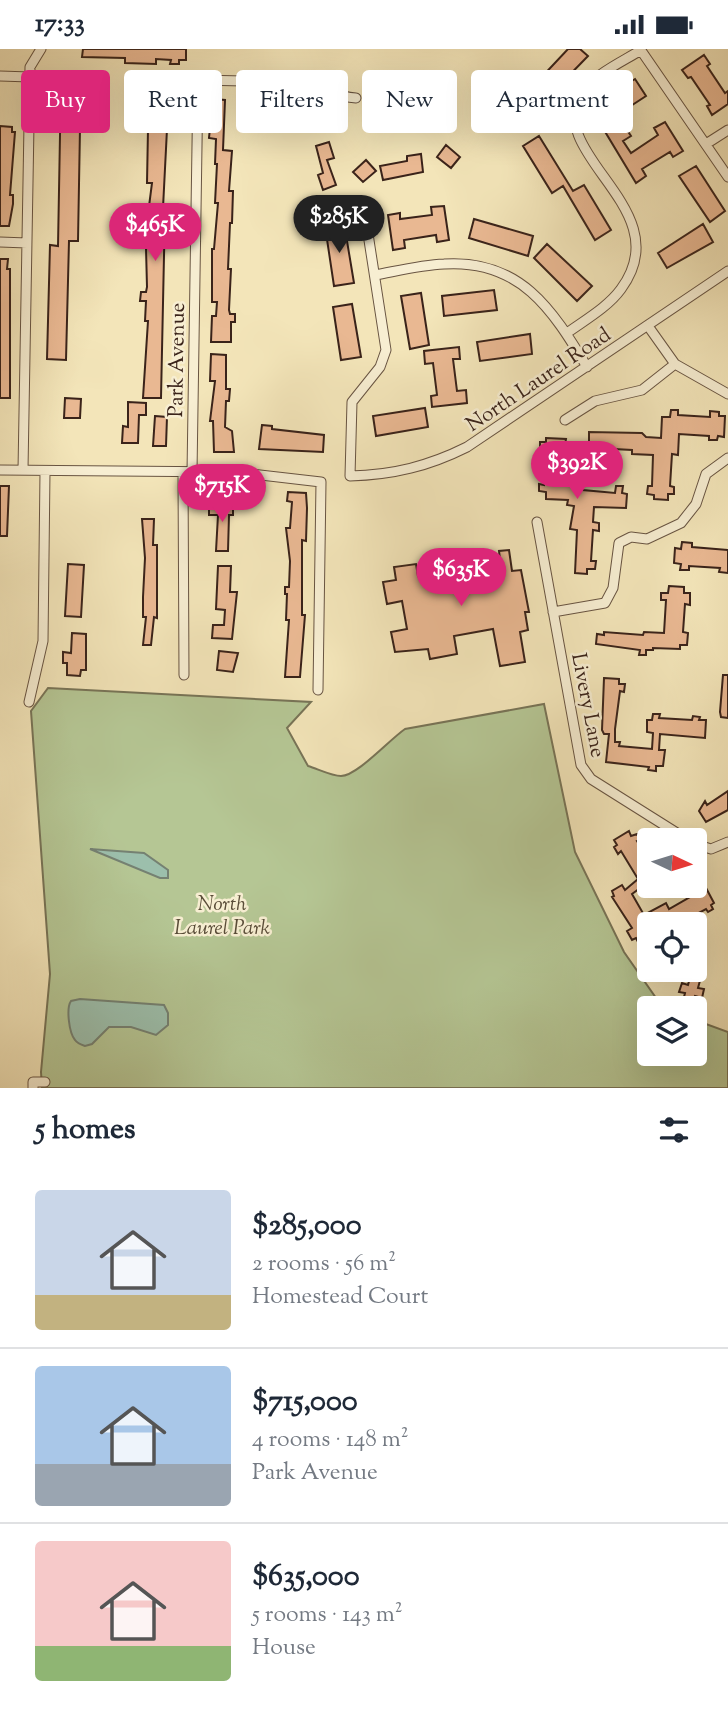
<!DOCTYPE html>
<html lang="en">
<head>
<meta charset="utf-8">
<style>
	:root { --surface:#fff; --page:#f6f6f7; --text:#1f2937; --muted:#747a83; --line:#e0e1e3; --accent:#db2777 }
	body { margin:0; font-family:"Sorts Mill Goudy",serif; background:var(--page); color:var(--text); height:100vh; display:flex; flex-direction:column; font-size:26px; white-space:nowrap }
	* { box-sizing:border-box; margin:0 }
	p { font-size:23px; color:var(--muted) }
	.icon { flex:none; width:38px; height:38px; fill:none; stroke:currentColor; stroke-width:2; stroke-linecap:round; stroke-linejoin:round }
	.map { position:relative; height:1039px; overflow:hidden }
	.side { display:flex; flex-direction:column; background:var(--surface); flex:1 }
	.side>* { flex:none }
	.banner { position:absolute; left:21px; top:21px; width:686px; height:63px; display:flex; gap:14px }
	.needle { width:46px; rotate:94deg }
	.fabs { position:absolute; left:637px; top:779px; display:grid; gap:14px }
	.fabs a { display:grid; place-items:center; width:70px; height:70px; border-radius:7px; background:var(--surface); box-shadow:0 7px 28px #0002; font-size:35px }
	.price { position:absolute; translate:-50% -60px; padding:0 16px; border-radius:24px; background:var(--accent); color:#fff; font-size:23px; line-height:46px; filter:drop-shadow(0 2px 4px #0008) }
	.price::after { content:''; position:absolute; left:50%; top:42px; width:21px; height:16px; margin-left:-10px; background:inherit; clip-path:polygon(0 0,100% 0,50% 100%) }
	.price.active { background:#222; color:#fff }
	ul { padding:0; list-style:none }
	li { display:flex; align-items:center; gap:21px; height:175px; padding:0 35px }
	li+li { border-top:2px solid var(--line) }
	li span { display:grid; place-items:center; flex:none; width:196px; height:140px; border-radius:7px; color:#555 }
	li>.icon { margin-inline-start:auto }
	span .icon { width:84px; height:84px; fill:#fffc; stroke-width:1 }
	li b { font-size:30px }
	h2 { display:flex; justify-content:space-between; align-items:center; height:84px; padding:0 35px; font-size:30px }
	.tag { padding:0 24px; border-radius:7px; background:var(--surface); box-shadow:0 7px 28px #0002; font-size:24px; line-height:63px }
	.tag.active { background:var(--accent); color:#fff }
	.status { display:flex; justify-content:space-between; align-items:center; height:49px; padding:0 35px; background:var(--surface); direction:ltr }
	.status svg { height:19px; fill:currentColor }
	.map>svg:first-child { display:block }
</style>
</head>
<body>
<div class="status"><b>17:33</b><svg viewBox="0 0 49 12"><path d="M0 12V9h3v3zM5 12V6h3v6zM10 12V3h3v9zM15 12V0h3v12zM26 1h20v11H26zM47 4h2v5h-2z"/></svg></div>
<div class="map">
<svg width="728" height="1039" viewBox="0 0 728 1039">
	<rect width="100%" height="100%" fill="#f3e5b9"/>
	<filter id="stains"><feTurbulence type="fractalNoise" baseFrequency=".00286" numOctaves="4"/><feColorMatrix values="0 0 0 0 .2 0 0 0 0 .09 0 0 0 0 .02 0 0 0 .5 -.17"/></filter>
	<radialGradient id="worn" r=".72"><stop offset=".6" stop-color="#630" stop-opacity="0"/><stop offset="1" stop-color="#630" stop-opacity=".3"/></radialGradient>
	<path fill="#b5c694" stroke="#787457" stroke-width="2" d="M48 639 311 653 287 679 308 717C318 720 332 727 341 727 357 727 389 691 405 680L544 655 575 803 624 903 663 959H649V1004H695V971L728 983V1039H42L41 1023 50 925 31 662Z"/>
	<path fill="#9cbfac" stroke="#758172" stroke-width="2" d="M90 800 144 804 168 821V829H160Z
		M80 950 164 956 168 964V976L156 986 131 978H109L92 995 85 997C82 996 77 994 75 991 69 984 66 959 71 952Z"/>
	<path fill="#e9b892" stroke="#3a231a" stroke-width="2" d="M83 0H186V11H179V15H170L171 11 156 10V15L125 14V9L82 8Z
		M568 0H580L588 7 551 45 538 32Z
		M704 6 710 15 707 17 725 44 728 42V55L712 66 707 57 710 56 691 28 688 29 682 21Z
		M501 24 508 42 494 47 488 29Z
		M635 30 646 47 617 66 631 87 623 92 631 104 658 86 654 79 665 73 683 102 673 108 670 103 642 120 646 127 636 134 595 66 617 53 611 45Z
		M61 31 78 32V42H75L74 79H80L78 192H69L66 311 47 310 50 196 58 197Z
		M213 50 225 51 223 101 232 102 229 142H233L232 174H230L228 220H231L229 261 230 265H235V273H231V293H211L212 267H216L217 253H212V200H214L218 154H215L217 115H215L216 90 209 89Z
		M298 54 312 55V61L335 62 334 77 317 76V71L297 70Z
		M0 77 12 78V83H15L10 146H13V155L9 177H0Z
		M148 80H167L163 159H165L161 349H143L148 272H145L146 252H140L141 243H146L147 238 146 199 151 173H147L152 134H147Z
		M539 87 573 142 584 136 611 181 595 191 563 137 552 144 523 97Z
		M329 93 334 109 327 111 336 136 323 141 318 126 323 124 316 97Z
		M446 96 460 108 451 119 437 108Z
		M421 105 423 123 383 131 380 117 407 112V107Z
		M366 111 376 122 363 133 353 123Z
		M696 117 725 162 710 173 679 127Z
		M444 157 449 191 437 193 436 186 404 191 405 199 393 201 388 166 400 164V170L432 166 431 158Z
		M474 170 533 187 528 207 469 189Z
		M344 174 354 234 334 237 325 177Z
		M703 175 713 193 667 219 658 204Z
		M547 195 592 237 577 252 534 209Z
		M0 210H8L7 220H10V349H0Z
		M494 241 497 261 444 267 442 247Z
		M421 244 429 296 410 300 401 247Z
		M352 255 361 308 341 311 333 258Z
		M530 285 532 305 480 312 477 293Z
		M459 298 460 310H453L457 342 466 341 467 354 432 358 431 347 437 346 433 314 425 315 424 302Z
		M211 305 226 306V340H230L229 352H226L225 378 232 382 234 403H214L213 372H210L215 332H210Z
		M65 349 81 350 80 369H64Z
		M128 353 146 354V366H139L138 394H122L123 377 128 378Z
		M425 359 428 378 376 387 373 367Z
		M671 361H678V366L710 368V362L719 363V367H725L724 388 718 387 717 391H709V387L679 385 678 406 672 405 670 437 674 438V445H668V451L654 450V446L647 445 648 437H652L653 406 632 405V401L595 399 596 396H589V383L642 384 646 388 661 389 662 368H670Z
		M155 367 167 368 166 397H153Z
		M262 376 272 377V380L324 386 323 403 259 400Z
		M546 389 566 390 565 396H569V405H563L561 437H583V441L615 444 616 437H623L622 444 627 445 626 459 594 458 593 473 599 474V482L593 481 591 512H596L595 520H587V525L575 524 577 481 570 480 574 457 567 456 568 451 546 450V443L539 442V435L544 436 545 404H540V393H546Z
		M0 437H9L7 487H0Z
		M288 443 306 444 307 459 306 492 302 491V566H305L300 628H285L289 571H286L287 545H285V538H289L290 512 286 479H290L292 453 287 452Z
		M233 454V466H229L228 502H216L218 466H209V456Z
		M142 470H154L153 496H157V569L154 568 151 596H143L146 568H143V548L145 509Z
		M682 493 692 494V498L728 501V524L719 523 720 519 689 517V521H680L681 515 674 514 675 499 681 500Z
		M509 501 512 522 521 521 529 563H525L528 581 520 583 525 613 500 617 493 580 454 587 457 605 430 610 428 600 395 603 391 583 407 580 402 552 387 555 383 533 396 531 394 518 416 515 418 527 500 510 499 502Z
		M68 515 84 516 81 568 65 567Z
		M218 517H231L230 543H237L232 590 212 589 213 576H224L225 561 216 560Z
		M669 537 684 538V544H690V556L685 555 683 583 688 584 687 596H680V600L653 599V601H646V606H639L640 601 596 595 597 585 604 586V583L643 586 644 583 664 584 666 551H661V544H668Z
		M72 584 86 585V621H81L80 627 67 626V614H63V603L71 604Z
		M219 602 238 604 233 623 217 621Z
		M723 626H728V669L721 668 720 663Z
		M604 629 619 630V635H625L624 643 620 642 615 680V693H620L619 697 652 700 653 684 647 683V671H652L653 665H660L659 669 692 671 693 667 700 668 699 671H706L705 689 660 685 659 701H665L663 717H656V722L648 721 649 718 606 713 609 685H604L602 681Z
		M728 742V761L706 773 699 762 705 752 707 756Z
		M629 782 631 787 637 785 640 791 637 792 649 811V846L643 837 632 845 644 866 666 854 669 860 706 839 714 854 711 856 713 860 708 863 706 860 678 875H649V888L639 895 636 889 632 891 627 882 632 879 612 848 614 847 612 842 622 836 625 841 638 830 621 802 618 805 614 798 617 796 614 791Z
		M691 925 701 928 698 939 704 940 702 949 695 947 694 950 684 948 685 944 679 943 682 934 688 936Z"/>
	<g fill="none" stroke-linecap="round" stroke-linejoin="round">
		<g stroke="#685442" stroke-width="11">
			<path id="street" d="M640 0 728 128
				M0 27 30 28
				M706 95 728 81
				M364 159 386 301 380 318 352 353 350 427C393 426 429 417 467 398L728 222
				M0 193 27 194
				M375 226C397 222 421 216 444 215 520 210 552 260 587 318
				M648 277 675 315 728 345
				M567 284C585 271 608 258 621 240 680 160 545 107 581 46 592 26 622 13 641 1
				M565 371 595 352 642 341 675 315
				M0 421 234 423 321 433 318 641
				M23 421 30 18 41 0
				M183 424 184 626
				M192 424 198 31 298 33C319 36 335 48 356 49
				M537 473 581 716 591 730 688 791
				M553 563 605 554 613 539 619 494 631 488 647 490 681 474 696 455 706 425 728 409
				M29 653 43 592 45 423
				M695 795 711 800 728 793
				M33 1039V1033H45"/>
		</g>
		<use href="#street" stroke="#f7eed2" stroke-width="9"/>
	</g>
	<g text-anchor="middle" stroke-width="5" stroke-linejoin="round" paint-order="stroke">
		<g font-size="21" fill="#3a231a" stroke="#f7eed2">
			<text transform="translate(176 311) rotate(-89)" y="7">Park Avenue</text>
			<text transform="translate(538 330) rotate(-34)" y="7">North Laurel Road</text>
			<text transform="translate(589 656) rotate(79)" y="7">Livery Lane</text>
		</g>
		<g font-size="21" font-style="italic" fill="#594c38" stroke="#f7eed2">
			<text x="222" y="861">North<tspan x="222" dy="24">Laurel Park</tspan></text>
		</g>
	</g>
	<rect width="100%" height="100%" filter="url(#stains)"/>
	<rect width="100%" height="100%" fill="url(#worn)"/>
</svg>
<div class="fabs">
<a><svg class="needle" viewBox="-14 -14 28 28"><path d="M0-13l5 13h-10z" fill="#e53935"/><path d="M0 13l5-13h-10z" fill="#747a83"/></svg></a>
<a><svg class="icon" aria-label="locate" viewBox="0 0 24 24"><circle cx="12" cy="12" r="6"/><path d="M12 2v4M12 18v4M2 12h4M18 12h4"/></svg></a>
<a><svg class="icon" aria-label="layers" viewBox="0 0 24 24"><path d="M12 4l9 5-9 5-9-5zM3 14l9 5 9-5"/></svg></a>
</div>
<b class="price active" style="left:339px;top:206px">$285K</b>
<b class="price" style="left:155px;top:214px">$465K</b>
<b class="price" style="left:577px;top:452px">$392K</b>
<b class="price" style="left:222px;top:475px">$715K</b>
<b class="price" style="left:461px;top:559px">$635K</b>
<div class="banner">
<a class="tag active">Buy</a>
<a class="tag">Rent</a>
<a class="tag">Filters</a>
<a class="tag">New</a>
<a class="tag">Apartment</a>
</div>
</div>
<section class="side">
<h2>5 homes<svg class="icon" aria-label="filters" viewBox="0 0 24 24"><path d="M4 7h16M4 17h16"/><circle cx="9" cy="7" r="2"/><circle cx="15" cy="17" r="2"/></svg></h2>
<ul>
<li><span style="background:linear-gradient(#c9d6e8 75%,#c2b280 0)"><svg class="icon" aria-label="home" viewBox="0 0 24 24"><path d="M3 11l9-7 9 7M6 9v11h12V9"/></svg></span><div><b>$285,000</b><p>2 rooms · 56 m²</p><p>Homestead Court</p></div></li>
<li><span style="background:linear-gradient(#a9c7e8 70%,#9aa5b1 0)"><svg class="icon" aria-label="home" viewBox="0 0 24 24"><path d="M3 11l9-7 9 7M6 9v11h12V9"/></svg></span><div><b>$715,000</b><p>4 rooms · 148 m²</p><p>Park Avenue</p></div></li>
<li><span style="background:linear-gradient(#f6c9c9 75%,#8fb573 0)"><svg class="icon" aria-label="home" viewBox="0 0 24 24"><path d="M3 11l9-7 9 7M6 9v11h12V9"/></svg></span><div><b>$635,000</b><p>5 rooms · 143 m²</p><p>House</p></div></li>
</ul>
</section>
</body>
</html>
